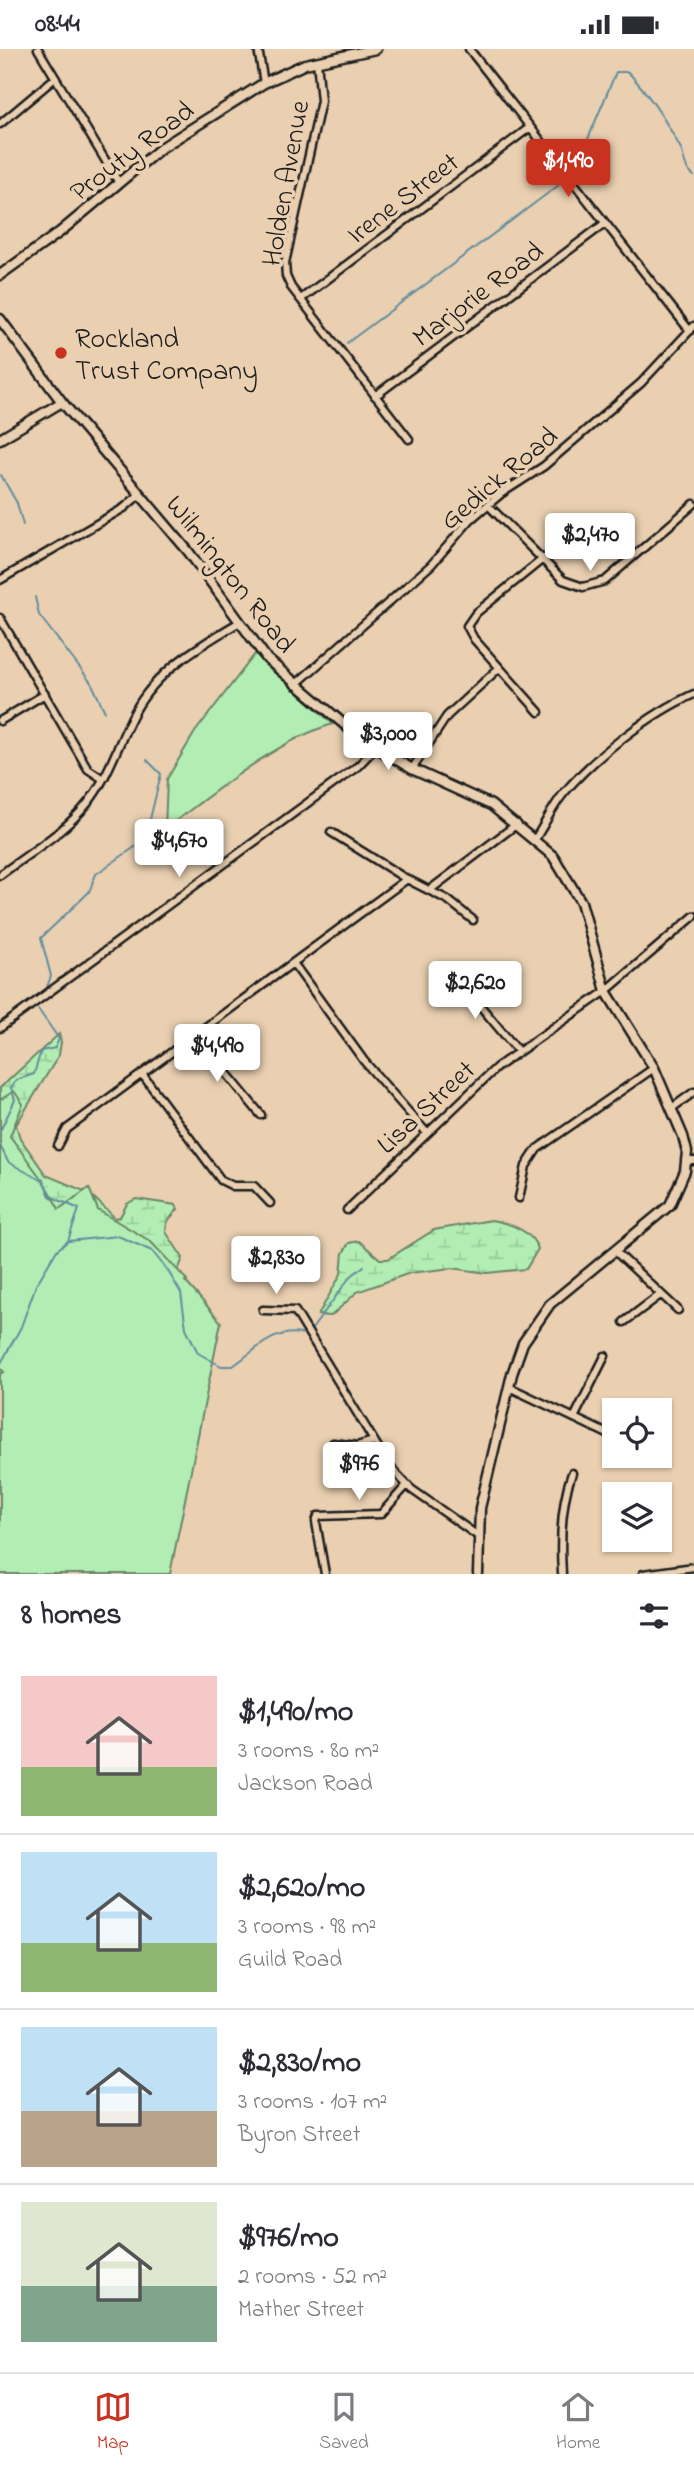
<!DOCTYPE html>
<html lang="en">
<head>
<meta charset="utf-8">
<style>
	:root { --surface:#fff; --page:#f7f7f7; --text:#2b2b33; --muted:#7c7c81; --line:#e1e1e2; --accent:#c8321e }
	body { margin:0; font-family:"Indie Flower",sans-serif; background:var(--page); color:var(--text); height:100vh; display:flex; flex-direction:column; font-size:26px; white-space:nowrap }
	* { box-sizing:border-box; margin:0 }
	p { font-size:23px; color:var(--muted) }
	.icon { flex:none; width:38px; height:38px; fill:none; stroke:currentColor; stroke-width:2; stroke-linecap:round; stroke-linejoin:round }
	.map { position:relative; height:1525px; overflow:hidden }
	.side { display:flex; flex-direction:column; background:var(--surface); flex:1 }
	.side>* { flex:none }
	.fabs { position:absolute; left:602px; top:1349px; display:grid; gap:14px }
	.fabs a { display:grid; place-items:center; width:70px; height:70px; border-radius:0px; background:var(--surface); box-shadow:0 2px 5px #0004; font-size:35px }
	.price { position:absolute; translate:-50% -60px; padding:0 16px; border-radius:7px; background:#fff; color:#222; font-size:23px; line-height:46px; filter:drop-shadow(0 2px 4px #0008) }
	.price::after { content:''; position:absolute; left:50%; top:42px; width:21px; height:16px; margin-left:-10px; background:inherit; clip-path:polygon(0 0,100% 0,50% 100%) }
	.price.current { background:var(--accent); color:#fff }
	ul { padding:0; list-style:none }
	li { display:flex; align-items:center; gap:21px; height:175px; padding:0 21px }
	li+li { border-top:2px solid var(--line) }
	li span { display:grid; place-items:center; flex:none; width:196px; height:140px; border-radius:0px; color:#555 }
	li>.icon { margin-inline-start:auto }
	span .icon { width:84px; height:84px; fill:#fffc; stroke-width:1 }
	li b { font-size:30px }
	h2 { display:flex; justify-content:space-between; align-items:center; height:84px; padding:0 21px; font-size:30px }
	.status { display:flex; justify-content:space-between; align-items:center; height:49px; padding:0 35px; background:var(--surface); direction:ltr }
	.status svg { height:19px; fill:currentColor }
	.tab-bar { display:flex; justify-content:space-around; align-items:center; height:98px; border-top:2px solid var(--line); background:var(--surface); font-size:19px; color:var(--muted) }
	.tab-bar a { display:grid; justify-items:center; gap:4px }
	.tab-bar .current { color:var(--accent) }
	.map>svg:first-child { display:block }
</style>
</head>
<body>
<div class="status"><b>08:44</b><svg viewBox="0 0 49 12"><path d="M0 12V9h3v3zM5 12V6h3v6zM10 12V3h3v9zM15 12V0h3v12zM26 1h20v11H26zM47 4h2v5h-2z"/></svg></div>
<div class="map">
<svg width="694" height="1525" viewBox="0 0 694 1525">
	<defs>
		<pattern id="wetland-marsh" width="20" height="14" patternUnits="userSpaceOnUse" patternTransform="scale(1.75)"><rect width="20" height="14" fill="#b2eeb3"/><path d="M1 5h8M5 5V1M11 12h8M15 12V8" fill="none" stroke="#98cc99"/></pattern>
	</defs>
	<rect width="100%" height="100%" fill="#ead0b1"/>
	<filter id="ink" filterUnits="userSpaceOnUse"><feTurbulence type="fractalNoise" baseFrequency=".0143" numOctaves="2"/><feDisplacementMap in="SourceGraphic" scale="14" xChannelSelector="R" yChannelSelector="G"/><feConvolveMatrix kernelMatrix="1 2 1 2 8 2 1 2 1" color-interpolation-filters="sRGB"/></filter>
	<g filter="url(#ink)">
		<path fill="url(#wetland-marsh)" stroke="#678568" stroke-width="2" d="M59 985 61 993 59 1006 16 1076 20 1089 46 1126 89 1144 115 1169 120 1168 127 1155 136 1150 176 1156 178 1160 167 1173 166 1183 183 1209 175 1229 0 1412V1039Z
			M491 1171C509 1174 531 1181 538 1200L526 1220 487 1224 452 1219 410 1224 357 1243 331 1267 318 1266 341 1225 343 1204 349 1194 359 1192 380 1210H388L434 1181Z"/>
		<path fill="#b2eeb3" stroke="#678568" stroke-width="2" d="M255 605 333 675C277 691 212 745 165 780L167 730 195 683Z
			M14 1042 23 1055 10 1087 43 1132 59 1160 89 1139 98 1161 150 1192 187 1231 185 1232 221 1273 170 1525H0V1325L4 1323 0 1319V1051Z"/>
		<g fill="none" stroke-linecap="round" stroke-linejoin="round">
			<path stroke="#638d9e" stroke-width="2" d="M588 90 616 23H628C648 44 666 72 680 98 685 108 684 121 694 127
				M347 294 559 136
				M1 426 17 454 23 476
				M35 548 39 566 92 635 105 663
				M47 938 51 927 41 889 89 843 96 825 145 791 161 725 147 711
				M0 1082 15 1051 11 1039 16 1031 34 1025 41 1002 55 999 59 990 38 960
				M0 1096 8 1113 44 1133 50 1147 79 1160 68 1192
				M312 1280 350 1228 364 1217
				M0 1316 21 1278 36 1236 57 1201 68 1192 118 1187 152 1202 168 1222 181 1244 186 1279 198 1304 221 1317H233C255 1302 272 1280 302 1285"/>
			<g stroke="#1c1c1c" stroke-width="11">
				<path id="street" d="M38 0 119 134
					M258 0 264 34
					M469 0 690 282
					M317 12 321 52 285 214 286 227 291 238 409 390
					M0 75 55 29
					M301 250 529 79
					M375 347 604 175
					M488 456 563 531 583 538 605 532 694 455
					M0 531 124 459 140 445
					M0 569 88 720 103 730
					M295 636 431 516 471 470 502 444 544 417 641 334 694 277
					M539 663 474 590 467 577 476 564 544 509
					M0 672 45 645
					M412 720 447 667 499 619
					M331 783 403 828 448 851 473 871
					M535 790C545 775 553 757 564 744 595 707 651 664 694 645
					M0 826C29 804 65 783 87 755 109 728 118 694 134 664 156 622 199 597 238 574
					M431 840 517 775
					M293 914 364 1012 426 1083
					M452 923 518 1002
					M0 979 358 717 375 699
					M195 986 261 1066
					M142 1025 221 1131 233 1137H254L270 1154
					M672 1059 694 1043
					M58 1097 67 1080 407 830
					M687 1112H694
					M519 1149 526 1117 537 1100 654 1019
					M347 1161 497 1018 606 942 694 867
					M615 1202 678 1261
					M263 1261 295 1262 390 1418 411 1440 478 1487
					M624 1273 660 1246
					M509 1338 614 1388
					M574 1369 605 1307
					M333 1394 357 1397 374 1392
					M325 1525 316 1473 318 1467 381 1465 407 1436
					M562 1525C560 1493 561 1454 572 1424
					M643 1525 694 1518"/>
			</g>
			<g stroke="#1c1c1c" stroke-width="13">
				<path id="secondary" d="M0 226 60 183 161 99 264 34 305 15 376 0
					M0 270 62 353 188 502 267 610 359 688 412 720 491 756 553 807 581 853 606 942 654 1019 683 1087 687 1103 685 1122 670 1156 550 1255 523 1294 512 1325 480 1459 478 1525
					M0 390 62 353"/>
			</g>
			<use href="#street" stroke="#ead0b1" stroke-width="6"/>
			<use href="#secondary" stroke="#ead0b1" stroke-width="8"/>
		</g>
	</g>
	<circle fill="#c8321e" stroke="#ead0b1" stroke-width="2.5" cx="61" cy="304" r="7"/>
	<g text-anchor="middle" stroke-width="7" stroke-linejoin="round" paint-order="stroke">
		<g font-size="28" fill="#1c1c1c" stroke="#ead0b1">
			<text transform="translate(131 101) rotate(-37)" y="10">Prouty Road</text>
			<text transform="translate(284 134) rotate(-80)" y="10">Holden Avenue</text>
			<text transform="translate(402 148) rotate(-37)" y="10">Irene Street</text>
			<text transform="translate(477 244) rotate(-37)" y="10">Marjorie Road</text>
			<text transform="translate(498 428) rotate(-40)" y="10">Gedick Road</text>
			<text transform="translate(232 524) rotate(52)" y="10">Wilmington Road</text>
			<text transform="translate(425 1057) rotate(-43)" y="10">Lisa Street</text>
		</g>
		<g font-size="28" fill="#1c1c1c" stroke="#ead0b1" text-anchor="start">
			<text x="75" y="298">Rockland<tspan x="75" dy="32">Trust Company</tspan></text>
		</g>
	</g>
</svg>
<div class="fabs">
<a><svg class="icon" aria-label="locate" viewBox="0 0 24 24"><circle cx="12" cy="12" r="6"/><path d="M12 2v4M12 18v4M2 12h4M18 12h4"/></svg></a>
<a><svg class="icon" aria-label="layers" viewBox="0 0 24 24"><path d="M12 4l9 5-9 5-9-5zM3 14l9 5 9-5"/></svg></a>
</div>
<b class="price current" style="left:568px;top:150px">$1,490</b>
<b class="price" style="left:590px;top:524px">$2,470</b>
<b class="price" style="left:388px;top:723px">$3,000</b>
<b class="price" style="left:179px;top:830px">$4,670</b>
<b class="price" style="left:475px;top:972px">$2,620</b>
<b class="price" style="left:217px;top:1035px">$4,490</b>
<b class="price" style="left:276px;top:1247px">$2,830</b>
<b class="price" style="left:359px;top:1453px">$976</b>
</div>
<section class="side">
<h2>8 homes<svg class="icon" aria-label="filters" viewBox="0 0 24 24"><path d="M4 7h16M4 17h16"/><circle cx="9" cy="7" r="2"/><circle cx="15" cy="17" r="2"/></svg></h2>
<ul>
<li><span style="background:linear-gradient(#f6c9c9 65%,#8fb573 0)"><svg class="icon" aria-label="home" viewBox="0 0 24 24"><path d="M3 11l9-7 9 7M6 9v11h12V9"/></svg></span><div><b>$1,490/mo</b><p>3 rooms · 80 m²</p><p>Jackson Road</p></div></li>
<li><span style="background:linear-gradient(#bfe0f5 65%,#8fb573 0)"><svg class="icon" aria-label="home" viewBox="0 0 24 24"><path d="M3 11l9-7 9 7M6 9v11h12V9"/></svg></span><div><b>$2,620/mo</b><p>3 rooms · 98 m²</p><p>Guild Road</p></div></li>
<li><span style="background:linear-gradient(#bfe0f5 60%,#b9a48a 0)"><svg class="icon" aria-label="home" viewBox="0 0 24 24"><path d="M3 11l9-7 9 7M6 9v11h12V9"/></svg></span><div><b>$2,830/mo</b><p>3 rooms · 107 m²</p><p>Byron Street</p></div></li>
<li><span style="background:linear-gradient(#dfe7d0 60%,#7fa58c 0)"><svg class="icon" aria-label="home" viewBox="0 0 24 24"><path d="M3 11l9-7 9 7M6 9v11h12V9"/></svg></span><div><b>$976/mo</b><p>2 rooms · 52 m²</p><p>Mather Street</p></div></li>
</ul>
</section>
<nav class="tab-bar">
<a class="current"><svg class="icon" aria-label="map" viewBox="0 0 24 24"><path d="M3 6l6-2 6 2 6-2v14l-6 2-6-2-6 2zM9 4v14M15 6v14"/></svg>Map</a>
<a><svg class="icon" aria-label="saved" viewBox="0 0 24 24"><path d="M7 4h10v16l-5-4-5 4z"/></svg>Saved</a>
<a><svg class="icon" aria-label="home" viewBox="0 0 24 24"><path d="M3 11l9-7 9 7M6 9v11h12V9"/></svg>Home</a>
</nav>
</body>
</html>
